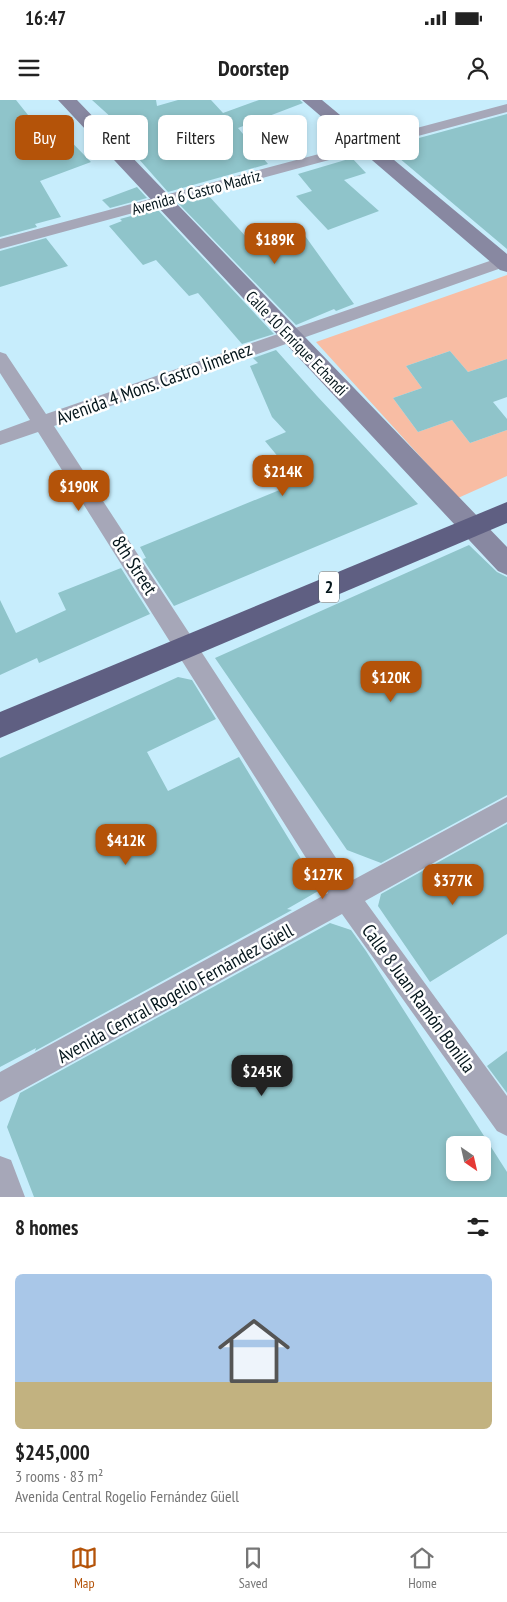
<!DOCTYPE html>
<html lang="en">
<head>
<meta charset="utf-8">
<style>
	:root { --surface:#fff; --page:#f6f6f6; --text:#222; --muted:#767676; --line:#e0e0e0; --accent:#b45309 }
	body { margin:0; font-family:"PT Sans Narrow",sans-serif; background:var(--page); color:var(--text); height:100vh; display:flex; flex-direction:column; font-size:19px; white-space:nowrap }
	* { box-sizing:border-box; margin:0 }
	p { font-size:16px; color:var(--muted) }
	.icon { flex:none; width:28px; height:28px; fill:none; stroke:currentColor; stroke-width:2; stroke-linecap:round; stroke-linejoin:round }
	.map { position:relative; height:1097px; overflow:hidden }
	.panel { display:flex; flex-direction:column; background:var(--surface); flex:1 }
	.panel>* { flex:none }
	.hud { position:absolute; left:15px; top:15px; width:478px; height:45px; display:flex; gap:10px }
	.needle { width:32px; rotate:146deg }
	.tools { position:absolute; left:446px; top:1036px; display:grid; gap:10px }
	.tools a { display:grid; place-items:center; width:45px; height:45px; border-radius:8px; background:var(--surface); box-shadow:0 2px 8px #0003; font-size:25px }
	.price { position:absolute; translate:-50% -42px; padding:0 11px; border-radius:10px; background:var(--accent); color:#fff; font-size:16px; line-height:32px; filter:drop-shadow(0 1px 2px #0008) }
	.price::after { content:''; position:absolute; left:50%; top:30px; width:15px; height:11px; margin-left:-8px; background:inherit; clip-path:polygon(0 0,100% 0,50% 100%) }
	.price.active { background:#222; color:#fff }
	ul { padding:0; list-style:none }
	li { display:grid; align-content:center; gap:10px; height:265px; padding:0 15px }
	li+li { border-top:1px solid var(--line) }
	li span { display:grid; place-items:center; height:155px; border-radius:8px; color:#555 }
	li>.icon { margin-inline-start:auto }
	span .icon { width:90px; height:90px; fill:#fffc; stroke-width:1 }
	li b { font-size:21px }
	h2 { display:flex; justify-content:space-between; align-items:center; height:60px; padding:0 15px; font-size:21px }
	.chip { padding:0 18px; border-radius:8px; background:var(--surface); box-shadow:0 2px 8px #0003; font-size:18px; line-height:45px }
	.chip.active { background:var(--accent); color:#fff }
	.status { display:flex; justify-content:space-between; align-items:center; height:35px; padding:0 25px; background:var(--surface); direction:ltr }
	.status svg { height:14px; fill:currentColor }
	header { display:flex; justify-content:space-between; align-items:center; height:65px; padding:0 15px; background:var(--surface); font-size:22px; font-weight:700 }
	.menu { display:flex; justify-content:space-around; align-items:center; height:70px; border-top:1px solid var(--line); background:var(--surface); font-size:14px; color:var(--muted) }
	.menu a { display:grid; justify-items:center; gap:2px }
	.menu .active { color:var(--accent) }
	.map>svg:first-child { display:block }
</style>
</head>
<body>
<div class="status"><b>16:47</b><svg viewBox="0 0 49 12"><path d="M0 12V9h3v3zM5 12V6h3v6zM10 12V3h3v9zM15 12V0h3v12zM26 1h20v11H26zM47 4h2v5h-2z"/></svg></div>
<header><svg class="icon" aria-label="menu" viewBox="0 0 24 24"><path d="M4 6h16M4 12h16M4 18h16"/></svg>Doorstep<svg class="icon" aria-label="person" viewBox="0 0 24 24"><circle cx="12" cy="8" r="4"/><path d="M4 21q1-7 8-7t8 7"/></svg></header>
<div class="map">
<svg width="507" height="1097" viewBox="0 0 507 1097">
	<rect width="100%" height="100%" fill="#c7edfc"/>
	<path fill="#f8bda4" d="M507 175V259L468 272 450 251 406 266 422 288 393 298 418 332 452 320 470 343 507 330V376L458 398 316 242Z"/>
	<path fill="#8fc4ca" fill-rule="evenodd" d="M0 0H16L32 20 46 16 91 62 40 81 61 117 35 124 37 127 0 137Z
		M92 0H156L157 6 178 0H211L223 13 259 0H300L303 3 238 28 268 64 168 92 137 57 122 43 134 38Z
		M507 14V149L386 47Z
		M352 58 366 73 344 80 379 111 328 130 296 96 312 91 298 74Z
		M137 87 147 98 110 108 102 100Z
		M208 95 258 150 303 133 354 204 336 211 334 209 296 225 178 103Z
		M157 109 274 234 242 244 198 193 189 196 156 160 143 165 109 126 122 121 120 119Z
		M46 138 68 166 0 187V151Z
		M276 250 317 296 418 404 174 506 143 459 146 458 140 447 299 382 265 341 286 332 272 317 250 266 258 263 253 258Z
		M450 251 468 272 507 259V297L493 302 507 319V330L470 343 452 320 418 332 393 298 422 288 406 266Z
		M469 445 497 472 507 477V695L381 763 347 750 215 558Z
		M121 468 150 514 39 563 37 558 0 575V500L16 533 66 510 58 493Z
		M178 577 192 580 216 619 147 652 168 691 239 657 320 790 287 809 292 810 35 951 36 948 0 967V658Z
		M507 724V834L430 882 378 806 381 794Z
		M330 823 351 830 366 851 507 1072V1097H34L7 1027 20 993ZM455 1045H482V1072H455Z
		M507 951V993L487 966Z"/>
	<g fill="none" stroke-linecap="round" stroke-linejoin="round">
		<path fill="#a6a7b8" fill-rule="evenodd" d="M507 4V12L0 149V139Z
			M507 155V166L54 326 351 781 507 697V722L365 801 507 996V1036L497 1031 342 814 0 1002V972L328 793 38 332 0 345V331L30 320 0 273V252L6 254 46 314Z
			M0 1056 11 1060 25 1097H0Z"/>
		<path fill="#8888a1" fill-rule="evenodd" d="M58 0H77L507 447V475L498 471Z
			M302 0H322L507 154V172L500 170Z"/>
		<path fill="#5f5f82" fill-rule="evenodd" d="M507 402V423L0 638V612Z"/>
	</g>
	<g text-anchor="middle" stroke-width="5" stroke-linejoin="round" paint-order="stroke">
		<g font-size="16" fill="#04151b" stroke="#fff">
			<text transform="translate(196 92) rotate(-15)" y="6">Avenida 6 Castro Madriz</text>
			<text transform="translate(297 243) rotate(46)" y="6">Calle 10 Enrique Echandi</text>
		</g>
		<rect fill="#fff" stroke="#4f5b5f" stroke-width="1" x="319" y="471.5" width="20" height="31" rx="4"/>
		<g font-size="18" font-weight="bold" fill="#04151b">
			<text x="329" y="493">2</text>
		</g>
		<g font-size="19" fill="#04151b" stroke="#fff">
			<text transform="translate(154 283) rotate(-20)" y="7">Avenida 4 Mons. Castro Jiménez</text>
			<text transform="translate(135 465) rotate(57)" y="7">8th Street</text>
			<text transform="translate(175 893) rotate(-29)" y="7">Avenida Central Rogelio Fernández Güell</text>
			<text transform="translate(419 898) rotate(54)" y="7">Calle 8 Juan Ramón Bonilla</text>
		</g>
	</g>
</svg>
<div class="tools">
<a><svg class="needle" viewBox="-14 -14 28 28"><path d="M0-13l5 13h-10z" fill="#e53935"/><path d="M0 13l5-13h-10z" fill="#767676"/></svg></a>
</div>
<b class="price" style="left:275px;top:165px">$189K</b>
<b class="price" style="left:283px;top:397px">$214K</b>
<b class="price" style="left:79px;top:412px">$190K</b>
<b class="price" style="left:391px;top:603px">$120K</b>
<b class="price" style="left:126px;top:766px">$412K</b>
<b class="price" style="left:323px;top:800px">$127K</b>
<b class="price" style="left:453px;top:806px">$377K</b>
<b class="price active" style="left:262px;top:997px">$245K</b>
<div class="hud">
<a class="chip active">Buy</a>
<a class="chip">Rent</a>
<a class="chip">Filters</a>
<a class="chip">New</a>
<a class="chip">Apartment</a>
</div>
</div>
<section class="panel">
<h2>8 homes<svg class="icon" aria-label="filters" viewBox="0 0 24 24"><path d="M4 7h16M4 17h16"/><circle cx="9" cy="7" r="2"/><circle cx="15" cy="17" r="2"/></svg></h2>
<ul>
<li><span style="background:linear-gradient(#a9c7e8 70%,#c2b280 0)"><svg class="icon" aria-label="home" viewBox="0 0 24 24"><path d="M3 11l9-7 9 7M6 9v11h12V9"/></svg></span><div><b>$245,000</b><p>3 rooms · 83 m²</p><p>Avenida Central Rogelio Fernández Güell</p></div></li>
</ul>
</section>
<nav class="menu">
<a class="active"><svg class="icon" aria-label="map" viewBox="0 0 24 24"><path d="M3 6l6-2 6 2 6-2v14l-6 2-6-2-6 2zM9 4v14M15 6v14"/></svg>Map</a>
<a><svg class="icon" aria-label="saved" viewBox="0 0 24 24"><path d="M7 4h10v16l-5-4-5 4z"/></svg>Saved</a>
<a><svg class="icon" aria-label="home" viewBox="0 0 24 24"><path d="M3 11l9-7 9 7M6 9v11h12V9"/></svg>Home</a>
</nav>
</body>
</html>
